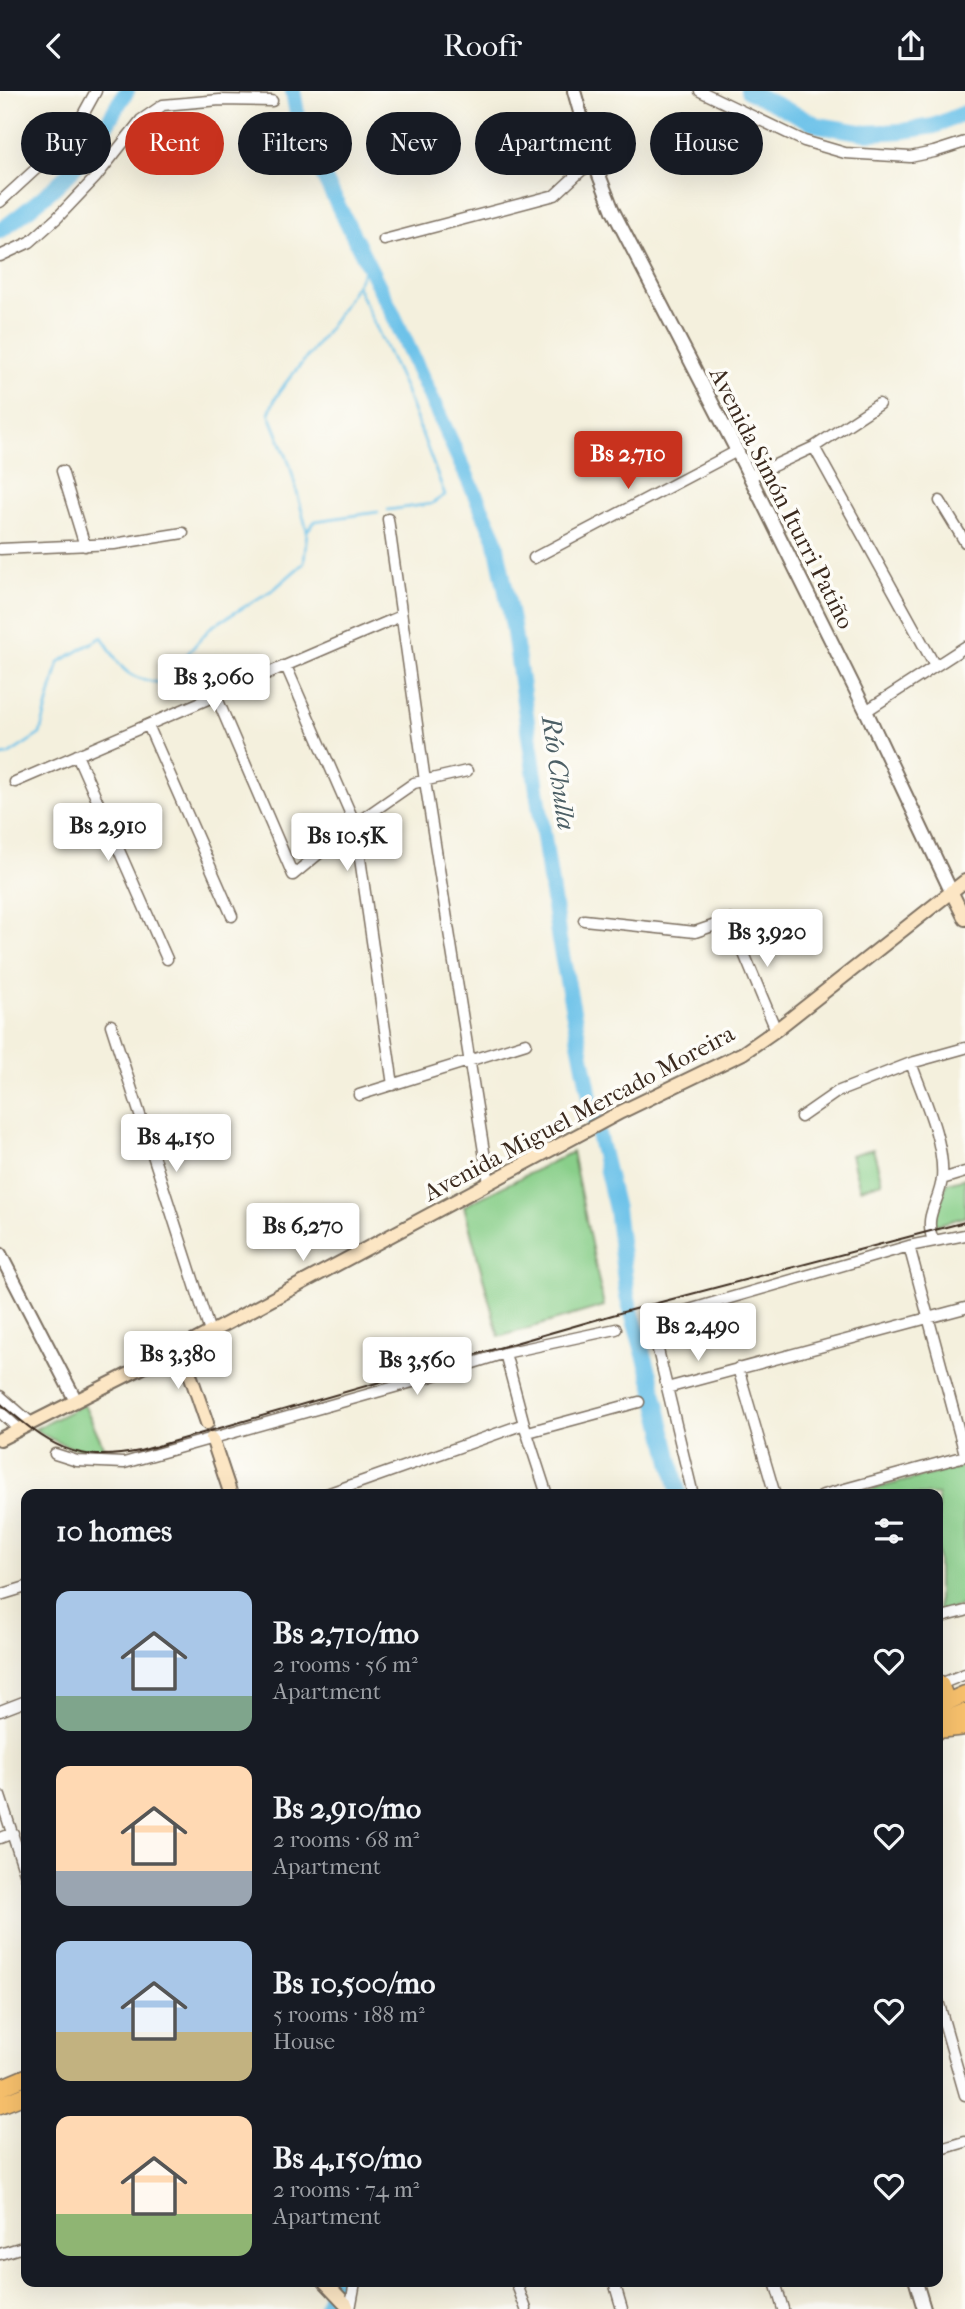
<!DOCTYPE html>
<html lang="en">
<head>
<meta charset="utf-8">
<style>
	:root { --surface:#171b24; --page:#242831; --text:#f1f3f6; --muted:#9ea1a6; --accent:#c8321e }
	body { margin:0; font-family:"IM FELL French Canon",serif; background:var(--page); color:var(--text); height:100vh; display:flex; flex-direction:column; font-size:26px; white-space:nowrap }
	* { box-sizing:border-box; margin:0 }
	p { font-size:23px; color:var(--muted) }
	.icon { flex:none; width:38px; height:38px; fill:none; stroke:currentColor; stroke-width:2; stroke-linecap:round; stroke-linejoin:round }
	.map { position:relative; flex:1; overflow:hidden }
	.sheet { position:absolute; left:21px; top:1398px; width:922px; height:798px; display:flex; flex-direction:column; background:var(--surface); border-radius:14px; box-shadow:0 7px 28px #0002 }
	.sheet>* { flex:none }
	.hud { position:absolute; left:21px; top:21px; width:924px; height:63px; display:flex; gap:14px }
	.price { position:absolute; translate:-50% -60px; padding:0 16px; border-radius:7px; background:#fff; color:#222; font-size:23px; line-height:46px; filter:drop-shadow(0 2px 4px #0008) }
	.price::after { content:''; position:absolute; left:50%; top:42px; width:21px; height:16px; margin-left:-10px; background:inherit; clip-path:polygon(0 0,100% 0,50% 100%) }
	.price.active { background:var(--accent); color:#fff }
	ul { padding:0; list-style:none }
	li { display:flex; align-items:center; gap:21px; height:175px; padding:0 35px }
	li span { display:grid; place-items:center; flex:none; width:196px; height:140px; border-radius:14px; color:#555 }
	li>.icon { margin-inline-start:auto }
	span .icon { width:84px; height:84px; fill:#fffc; stroke-width:1 }
	li b { font-size:30px }
	h2 { display:flex; justify-content:space-between; align-items:center; height:84px; padding:0 35px; font-size:30px }
	.tag { padding:0 24px; border-radius:32px; background:var(--surface); box-shadow:0 7px 28px #0002; font-size:24px; line-height:63px }
	.tag.active { background:var(--accent); color:#fff }
	header { display:flex; justify-content:space-between; align-items:center; height:91px; padding:0 35px; background:var(--surface); font-size:32px; font-weight:600 }
	.map>svg:first-child { display:block }
</style>
</head>
<body>
<header><svg class="icon" aria-label="back" viewBox="0 0 24 24"><path d="M15 5l-7 7 7 7"/></svg>Roofr<svg class="icon" aria-label="share" viewBox="0 0 24 24"><path d="M12 15V3M7 8l5-5 5 5M5 13v7h14v-7"/></svg></header>
<div class="map">
<svg width="965" height="2218" viewBox="0 0 965 2218">
	<rect width="100%" height="100%" fill="#fdfcf7"/>
	<filter id="ink" filterUnits="userSpaceOnUse"><feTurbulence type="fractalNoise" baseFrequency=".0143" numOctaves="2"/><feDisplacementMap in="SourceGraphic" scale="14" xChannelSelector="R" yChannelSelector="G"/><feConvolveMatrix kernelMatrix="1 2 1 2 8 2 1 2 1" color-interpolation-filters="sRGB"/></filter>
	<filter id="wash" filterUnits="userSpaceOnUse"><feTurbulence type="fractalNoise" baseFrequency=".00686" numOctaves="4" result="noise"/><feDisplacementMap in="SourceGraphic" scale="28" xChannelSelector="R" yChannelSelector="G"/><feGaussianBlur stdDeviation="1.57" result="paint"/><feColorMatrix in="noise" values="0 0 0 0 0 0 0 0 0 0 0 0 0 0 0 0 0 1.4 0 .05"/><feComposite in="paint" operator="in"/></filter>
	<g filter="url(#wash)">
		<rect width="100%" height="100%" fill="#f4f0dd"/>
		<path fill="#89cf8a" stroke="#627c54" stroke-width="2" d="M873 1058 882 1091 860 1098 851 1064Z
			M572 1061 604 1215 499 1246 464 1115Z
			M965 1087V1126L932 1135 947 1092Z
			M84 1313 106 1361C78 1360 58 1354 35 1338Z
			M964 1375 965 1513 938 1521V1404L854 1403Z"/>
		<g fill="none" stroke-linecap="round" stroke-linejoin="round">
			<path stroke="#6dc2e9" stroke-width="2.5" d="M357 195 405 298 445 404 431 413 388 419
				M307 440 290 374 269 322C279 295 295 282 312 260 334 231 351 205 368 173
				M0 665 8 664 40 643 59 571 102 546C123 578 122 587 162 592L211 536 274 498 304 472 307 440 315 430 378 421"/>
			<path stroke="#6dc2e9" stroke-width="16" d="M293 0 298 28 309 57 392 221 495 447 513 535 559 849 594 1026 616 1118 627 1205 652 1291 679 1404
				M748 0 818 34 866 42 903 40 934 35 965 22
				M0 140C32 116 64 91 89 60 104 42 113 19 127 0
				M325 2218 334 2191"/>
		</g>
	</g>
	<g filter="url(#ink)">
		<g fill="none" stroke-linecap="round" stroke-linejoin="round">
			<g stroke="#7c6f61" stroke-width="13">
				<path id="minor" d="M700 0 804 50 845 62 910 66 934 61 965 51
					M0 111 61 55 74 40 96 0
					M384 149 555 104 582 79 595 74
					M0 165 30 151 57 127 96 86 141 29 163 14 220 9 272 10
					M814 356 935 575
					M62 380 85 455
					M749 386 814 356 879 313
					M940 410 965 451
					M388 428 425 690 489 1092
					M0 458 114 453 183 442
					M534 467 737 360
					M286 575 355 733 393 994
					M216 605 293 784 355 733 414 692 467 680
					M866 620 965 556
					M148 634 232 825
					M77 664 167 868
					M15 691 401 525
					M584 829 695 841 730 829 776 939
					M111 934 210 1241
					M911 972C923 1005 945 1052 942 1087 940 1112 923 1122 933 1150
					M359 1004 526 952
					M801 1026 837 1001 911 972 965 957
					M942 1088 965 1081
					M909 1155 965 1363
					M505 1262 524 1333 547 1404
					M738 1277 775 1404
					M667 1297 965 1217
					M0 1305 31 1332
					M0 1321 19 1338
					M528 1341 639 1311
					M55 1363 77 1370 124 1372 416 1290 505 1262 616 1238
					M324 1404 524 1333
					M693 1404 651 1230 909 1155 965 1144
					M823 1404 965 1365
					M0 1504 26 1496
					M938 1527 965 1520
					M938 1594 965 1583
					M0 1620 26 1610
					M0 1705 26 1785
					M0 1747 13 1742
					M938 1910 965 2004
					M938 2059 965 2051
					M0 2163 26 2155
					M516 2191 526 2218
					M614 2191 622 2218
					M775 2191 783 2218
					M350 2218 355 2191"/>
			</g>
			<g stroke="#7c6f61" stroke-width="16">
				<path id="tertiary" d="M574 0 595 74 613 120 737 360 866 620 951 800
					M0 1163 75 1308
					M916 2191 924 2218"/>
			</g>
			<g stroke="#7c6f61" stroke-width="16">
				<path id="secondary" d="M951 800 965 828
					M181 1257 207 1332
					M212 1347 231 1404
					M0 1348 181 1257 621 1021 743 962 776 939 965 790
					M325 2191 346 2213 348 2218"/>
			</g>
			<g stroke="#7c6f61" stroke-width="19">
				<path id="trunk" d="M940 1593 947 1611
					M938 1615 965 1603
					M938 1632 965 1621
					M938 1639 965 1636
					M0 1997 26 1986
					M0 2014 26 2004"/>
			</g>
			<use href="#minor" stroke="#fff" stroke-width="10"/>
			<use href="#tertiary" stroke="#fff" stroke-width="12"/>
			<use href="#secondary" stroke="#fce6c4" stroke-width="12"/>
			<use href="#trunk" stroke="#f7c06c" stroke-width="16"/>
			<path stroke="#3b2a1e" stroke-width="2" d="M0 1312C49 1354 73 1373 140 1360L623 1221 965 1131"/>
		</g>
	</g>
	<g text-anchor="middle" stroke-width="7" stroke-linejoin="round" paint-order="stroke">
		<g font-size="24" fill="#3b2a1e" stroke="#fdfcf7">
			<text transform="translate(782 407) rotate(63)" y="8">Avenida Simón Iturri Patiño</text>
			<text transform="translate(579 1022) rotate(-28)" y="8">Avenida Miguel Mercado Moreira</text>
		</g>
		<g font-size="26" font-style="italic" fill="#4c5f65" stroke="#fdfcf7">
			<text transform="translate(559 682) rotate(82)" y="9">Río Chulla</text>
		</g>
	</g>
</svg>
<b class="price active" style="left:628px;top:400px">Bs 2,710</b>
<b class="price" style="left:214px;top:623px">Bs 3,060</b>
<b class="price" style="left:108px;top:772px">Bs 2,910</b>
<b class="price" style="left:347px;top:782px">Bs 10.5K</b>
<b class="price" style="left:767px;top:878px">Bs 3,920</b>
<b class="price" style="left:176px;top:1083px">Bs 4,150</b>
<b class="price" style="left:303px;top:1172px">Bs 6,270</b>
<b class="price" style="left:698px;top:1272px">Bs 2,490</b>
<b class="price" style="left:178px;top:1300px">Bs 3,380</b>
<b class="price" style="left:417px;top:1306px">Bs 3,560</b>
<div class="hud">
<a class="tag">Buy</a>
<a class="tag active">Rent</a>
<a class="tag">Filters</a>
<a class="tag">New</a>
<a class="tag">Apartment</a>
<a class="tag">House</a>
</div>
<section class="sheet">
<h2>10 homes<svg class="icon" aria-label="filters" viewBox="0 0 24 24"><path d="M4 7h16M4 17h16"/><circle cx="9" cy="7" r="2"/><circle cx="15" cy="17" r="2"/></svg></h2>
<ul>
<li><span style="background:linear-gradient(#a9c7e8 75%,#7fa58c 0)"><svg class="icon" aria-label="home" viewBox="0 0 24 24"><path d="M3 11l9-7 9 7M6 9v11h12V9"/></svg></span><div><b>Bs 2,710/mo</b><p>2 rooms · 56 m²</p><p>Apartment</p></div><svg class="icon" aria-label="heart" viewBox="0 0 24 24"><path d="M12 20l-8-8c-3-5 5-10 8-4 3-6 11-1 8 4z"/></svg></li>
<li><span style="background:linear-gradient(#ffd9b3 75%,#9aa5b1 0)"><svg class="icon" aria-label="home" viewBox="0 0 24 24"><path d="M3 11l9-7 9 7M6 9v11h12V9"/></svg></span><div><b>Bs 2,910/mo</b><p>2 rooms · 68 m²</p><p>Apartment</p></div><svg class="icon" aria-label="heart" viewBox="0 0 24 24"><path d="M12 20l-8-8c-3-5 5-10 8-4 3-6 11-1 8 4z"/></svg></li>
<li><span style="background:linear-gradient(#a9c7e8 65%,#c2b280 0)"><svg class="icon" aria-label="home" viewBox="0 0 24 24"><path d="M3 11l9-7 9 7M6 9v11h12V9"/></svg></span><div><b>Bs 10,500/mo</b><p>5 rooms · 188 m²</p><p>House</p></div><svg class="icon" aria-label="heart" viewBox="0 0 24 24"><path d="M12 20l-8-8c-3-5 5-10 8-4 3-6 11-1 8 4z"/></svg></li>
<li><span style="background:linear-gradient(#ffd9b3 70%,#8fb573 0)"><svg class="icon" aria-label="home" viewBox="0 0 24 24"><path d="M3 11l9-7 9 7M6 9v11h12V9"/></svg></span><div><b>Bs 4,150/mo</b><p>2 rooms · 74 m²</p><p>Apartment</p></div><svg class="icon" aria-label="heart" viewBox="0 0 24 24"><path d="M12 20l-8-8c-3-5 5-10 8-4 3-6 11-1 8 4z"/></svg></li>
</ul>
</section>
</div>
</body>
</html>
